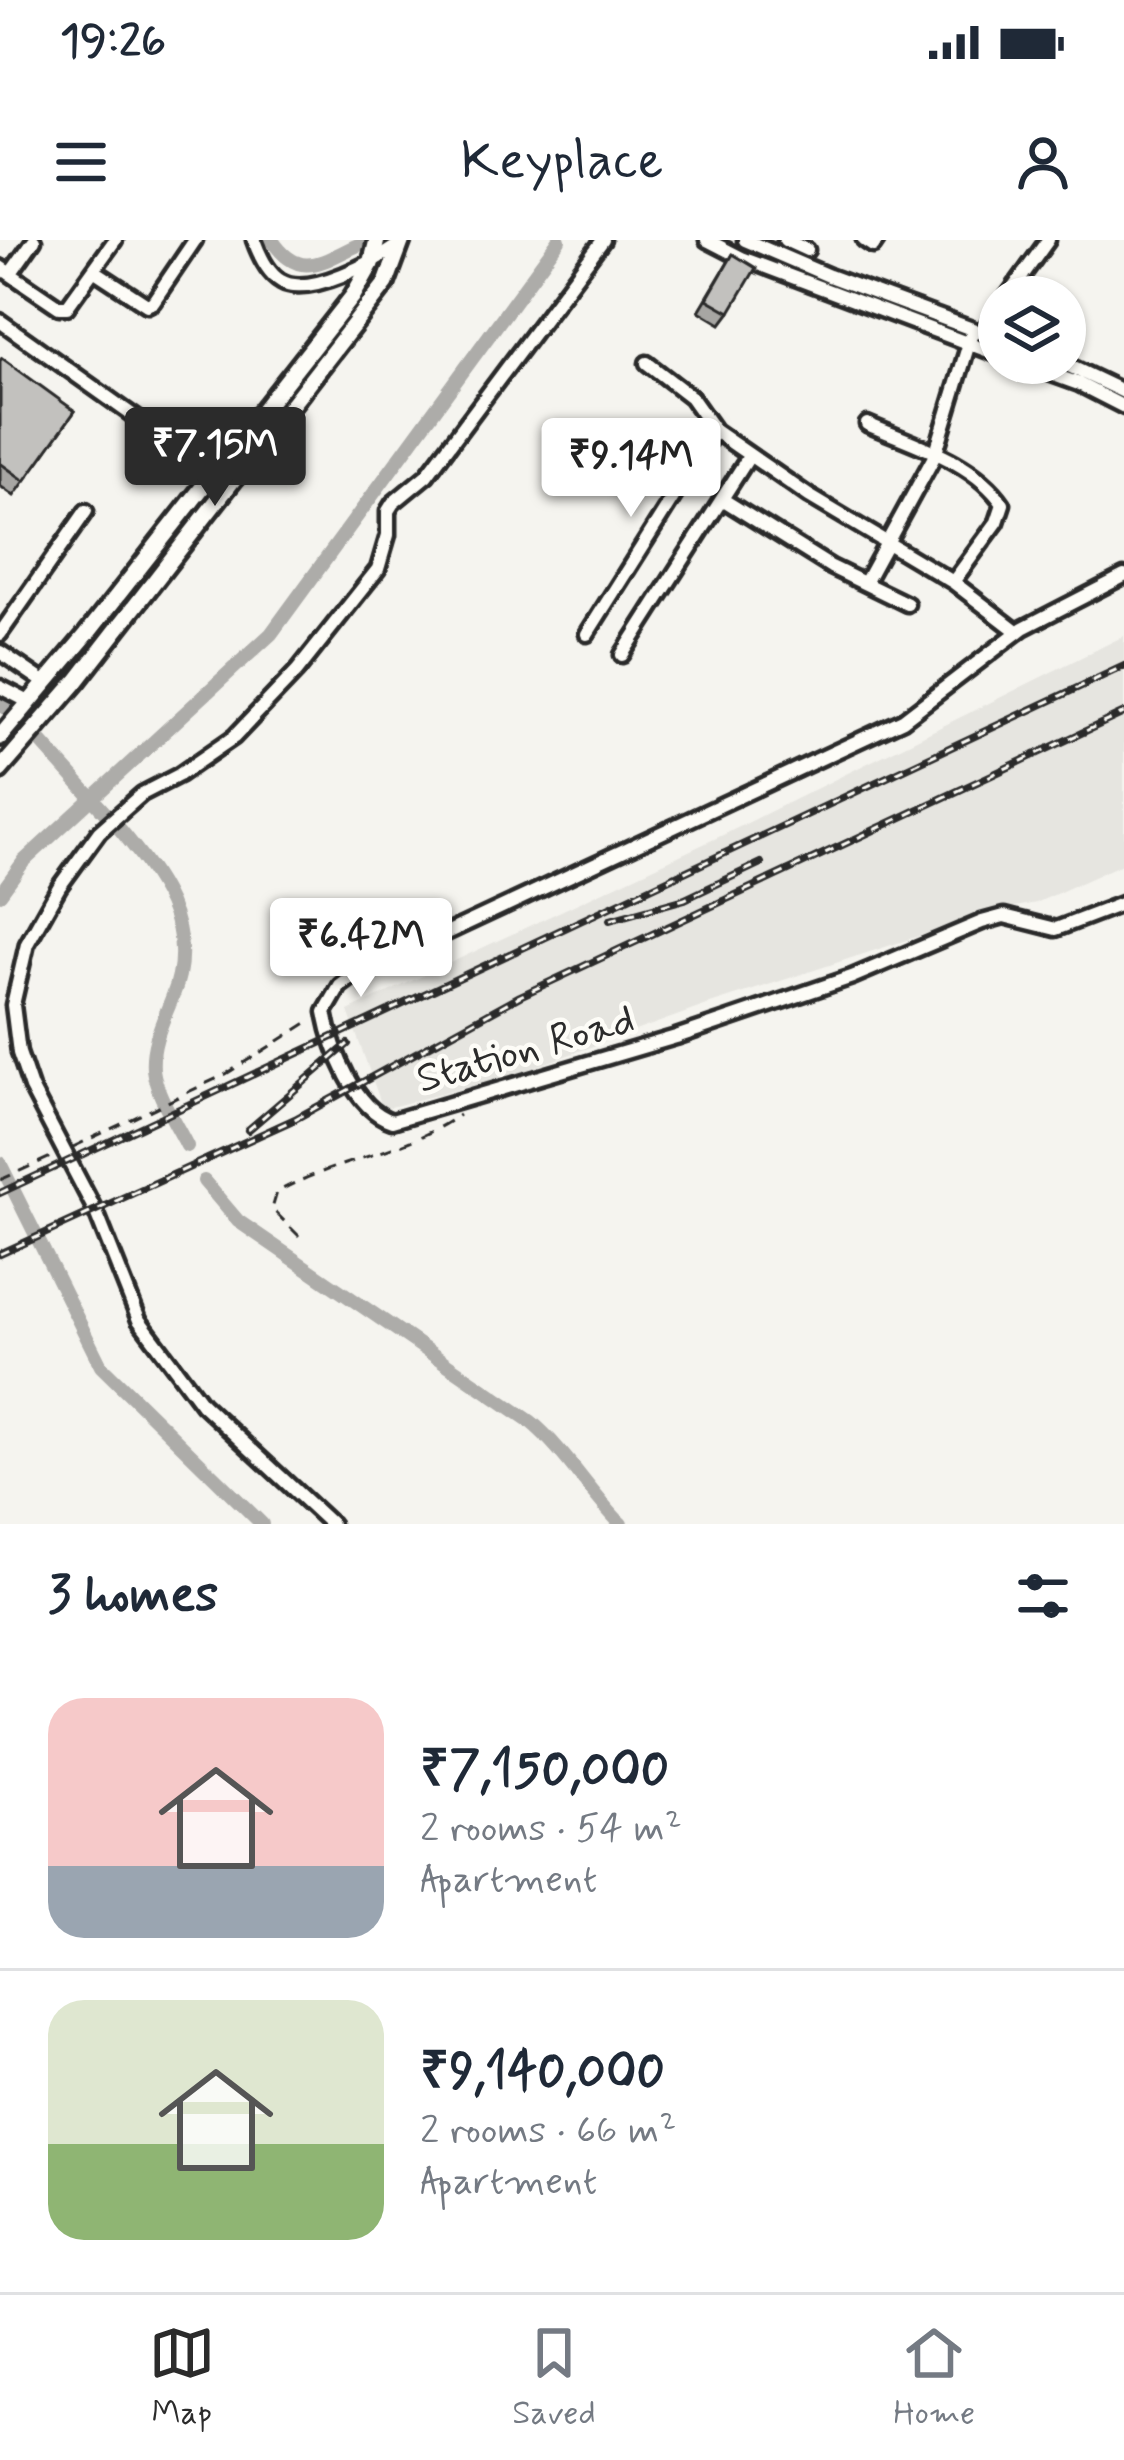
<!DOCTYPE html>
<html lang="en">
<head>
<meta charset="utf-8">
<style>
	:root { --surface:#fff; --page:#f2f2f3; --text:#1f2937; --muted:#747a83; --line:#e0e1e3; --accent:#2b2b2b }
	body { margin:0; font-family:Mynerve,sans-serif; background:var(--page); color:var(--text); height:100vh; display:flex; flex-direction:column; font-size:45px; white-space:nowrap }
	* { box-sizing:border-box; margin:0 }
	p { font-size:39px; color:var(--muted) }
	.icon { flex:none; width:66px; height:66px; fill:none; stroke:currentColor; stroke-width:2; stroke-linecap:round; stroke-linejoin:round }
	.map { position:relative; height:1284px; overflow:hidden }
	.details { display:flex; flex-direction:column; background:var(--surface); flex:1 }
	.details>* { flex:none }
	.controls { position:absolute; left:978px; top:36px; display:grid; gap:24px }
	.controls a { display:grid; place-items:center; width:108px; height:108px; border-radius:50%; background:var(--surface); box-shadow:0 3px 9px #0004; font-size:60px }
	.price { position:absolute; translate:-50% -102px; padding:0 27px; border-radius:12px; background:#fff; color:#222; font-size:39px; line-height:78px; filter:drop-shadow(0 3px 6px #0008) }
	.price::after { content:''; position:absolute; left:50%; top:72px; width:36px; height:27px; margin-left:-18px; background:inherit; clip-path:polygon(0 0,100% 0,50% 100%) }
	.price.on { background:var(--accent); color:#fff }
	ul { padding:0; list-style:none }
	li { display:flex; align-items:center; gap:36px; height:300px; padding:0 48px }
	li+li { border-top:3px solid var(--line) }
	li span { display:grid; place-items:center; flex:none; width:336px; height:240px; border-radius:36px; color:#555 }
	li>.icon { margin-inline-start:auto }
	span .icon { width:144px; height:144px; fill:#fffc; stroke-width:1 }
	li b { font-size:51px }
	h2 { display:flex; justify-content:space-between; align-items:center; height:144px; padding:0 48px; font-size:51px }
	.status { display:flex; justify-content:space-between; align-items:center; height:84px; padding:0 60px; background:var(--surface); direction:ltr }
	.status svg { height:33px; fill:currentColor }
	header { display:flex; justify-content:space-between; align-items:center; height:156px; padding:0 48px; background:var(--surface); font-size:54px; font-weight:600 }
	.tabs { display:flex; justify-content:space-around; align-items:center; height:168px; border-top:3px solid var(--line); background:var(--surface); font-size:33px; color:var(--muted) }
	.tabs a { display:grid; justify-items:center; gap:6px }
	.tabs .on { color:var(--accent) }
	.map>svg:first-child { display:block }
</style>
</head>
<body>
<div class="status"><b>19:26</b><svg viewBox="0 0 49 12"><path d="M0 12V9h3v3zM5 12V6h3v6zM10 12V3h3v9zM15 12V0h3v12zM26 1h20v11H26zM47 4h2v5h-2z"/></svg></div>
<header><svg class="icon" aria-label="menu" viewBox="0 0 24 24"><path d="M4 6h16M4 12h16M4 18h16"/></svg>Keyplace<svg class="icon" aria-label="person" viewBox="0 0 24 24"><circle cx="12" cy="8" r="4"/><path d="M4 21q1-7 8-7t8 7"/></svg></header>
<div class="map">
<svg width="1124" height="1284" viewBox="0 0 1124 1284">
	<rect width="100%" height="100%" fill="#f5f4ef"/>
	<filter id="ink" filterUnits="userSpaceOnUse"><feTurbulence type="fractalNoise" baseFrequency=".00833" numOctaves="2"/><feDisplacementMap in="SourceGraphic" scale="24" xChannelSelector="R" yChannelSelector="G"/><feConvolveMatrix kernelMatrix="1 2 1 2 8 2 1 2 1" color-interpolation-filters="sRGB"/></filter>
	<g filter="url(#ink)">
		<path fill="#e6e5e0" d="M1124 396V623L1036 663 996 671 707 765 510 836 383 869 348 771 725 594Z"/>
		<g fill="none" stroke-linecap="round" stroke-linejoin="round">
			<path stroke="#adaca9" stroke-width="14" d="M272 0C304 48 330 13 371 0
				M0 465 9 470
				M35 495 107 575
				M114 582C157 634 201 688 172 758 163 781 151 804 153 829 156 855 176 883 187 906
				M0 654 24 621 271 394 559 0
				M0 923 101 1126 262 1284
				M204 941 238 981 530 1181C565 1210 589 1252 621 1284"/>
			<g stroke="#2b2b2b" stroke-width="21">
				<path id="minor" d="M254 0C259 14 267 33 281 41 309 58 377 20 400 4
					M707 0 742 18 999 115
					M745 0 829 36 999 99
					M785 0 807 10
					M864 0 873 6 877 0
					M0 27 59 67H67L115 0
					M95 31 147 65 153 62 195 0
					M10 34 34 0
					M1007 57 1048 0
					M0 81 211 231
					M982 93 999 68
					M647 123 691 157 715 191 809 256 953 342 1018 392
					M1021 123 1079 144 1124 167
					M1063 123 1124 152
					M867 184C913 204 974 221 1003 264L997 282 953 342
					M722 259 831 327 907 364
					M1124 336 1023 388 903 480 352 737 340 746 325 772C332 809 354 869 392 881L676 797 852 737 982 682 1004 676 1056 689 1124 663
					M865 343 935 215 973 90
					M0 394 86 271
					M587 394 715 191
					M0 412 44 442
					M622 415 750 215
					M0 447 29 462
					M331 1284 202 1164 139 1080 96 972 31 848 19 813 13 765 27 704 59 647 99 592 142 554 179 535 234 497 297 431 378 329 388 295V271L393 263 427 235 603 0"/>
			</g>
			<g stroke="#2b2b2b" stroke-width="24">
				<path id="major" d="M0 497 87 394 353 56 371 24 377 0
					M0 530 77 441 386 43 402 0"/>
			</g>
			<path stroke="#2b2b2b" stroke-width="3" stroke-dasharray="12 9" stroke-linecap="butt" d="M73 907 226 834 313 779
				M0 940 53 916
				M299 996 272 969 277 952C335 920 405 913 459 875"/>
			<use href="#minor" stroke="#fdfcf7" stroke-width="12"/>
			<use href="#major" stroke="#fdfcf7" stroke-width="15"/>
			<g stroke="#2b2b2b" stroke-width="8">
				<path id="rail" d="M610 680 685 659 761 623
					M248 890 348 804
					M0 953 1124 426
					M0 1014 295 879 520 756 1124 473"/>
			</g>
			<use href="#rail" stroke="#fdfcf7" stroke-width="3" stroke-dasharray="9" stroke-linecap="butt"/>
		</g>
		<path fill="#a7a6a3" stroke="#2b2b2b" stroke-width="3" d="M733 14 730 72 721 84 699 71Z
			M0 121 75 171 14 256 0 246Z"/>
		<path fill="#c2c1be" stroke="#2b2b2b" stroke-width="3" d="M733 14 756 28 730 72 707 59Z
			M2 118 75 171 25 241 0 223V121Z"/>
	</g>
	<g text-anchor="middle" stroke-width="9" stroke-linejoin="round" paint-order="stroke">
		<g font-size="42" fill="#2b2b2b" stroke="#fdfcf7">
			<text transform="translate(525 807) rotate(-16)" y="15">Station Road</text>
		</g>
	</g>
</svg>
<div class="controls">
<a><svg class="icon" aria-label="layers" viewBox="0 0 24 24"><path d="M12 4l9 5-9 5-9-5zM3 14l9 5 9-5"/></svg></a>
</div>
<b class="price on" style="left:215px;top:269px">₹7.15M</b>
<b class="price" style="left:631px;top:280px">₹9.14M</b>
<b class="price" style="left:361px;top:760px">₹6.42M</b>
</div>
<section class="details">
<h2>3 homes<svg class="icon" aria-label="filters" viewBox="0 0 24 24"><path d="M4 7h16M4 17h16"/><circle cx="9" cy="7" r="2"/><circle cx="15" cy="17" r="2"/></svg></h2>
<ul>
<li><span style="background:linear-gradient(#f6c9c9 70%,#9aa5b1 0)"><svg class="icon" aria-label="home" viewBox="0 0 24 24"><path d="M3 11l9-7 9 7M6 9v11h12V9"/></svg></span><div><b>₹7,150,000</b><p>2 rooms · 54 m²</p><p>Apartment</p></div></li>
<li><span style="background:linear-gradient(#dfe7d0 60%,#8fb573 0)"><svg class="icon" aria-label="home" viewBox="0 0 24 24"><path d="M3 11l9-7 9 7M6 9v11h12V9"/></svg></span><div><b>₹9,140,000</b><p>2 rooms · 66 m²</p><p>Apartment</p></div></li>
</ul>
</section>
<nav class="tabs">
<a class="on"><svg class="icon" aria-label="map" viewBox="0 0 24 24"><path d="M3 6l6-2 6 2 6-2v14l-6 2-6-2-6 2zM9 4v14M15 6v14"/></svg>Map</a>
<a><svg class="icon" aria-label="saved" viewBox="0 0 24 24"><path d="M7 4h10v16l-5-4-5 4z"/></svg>Saved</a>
<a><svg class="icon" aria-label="home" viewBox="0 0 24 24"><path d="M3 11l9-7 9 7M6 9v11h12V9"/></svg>Home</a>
</nav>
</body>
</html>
